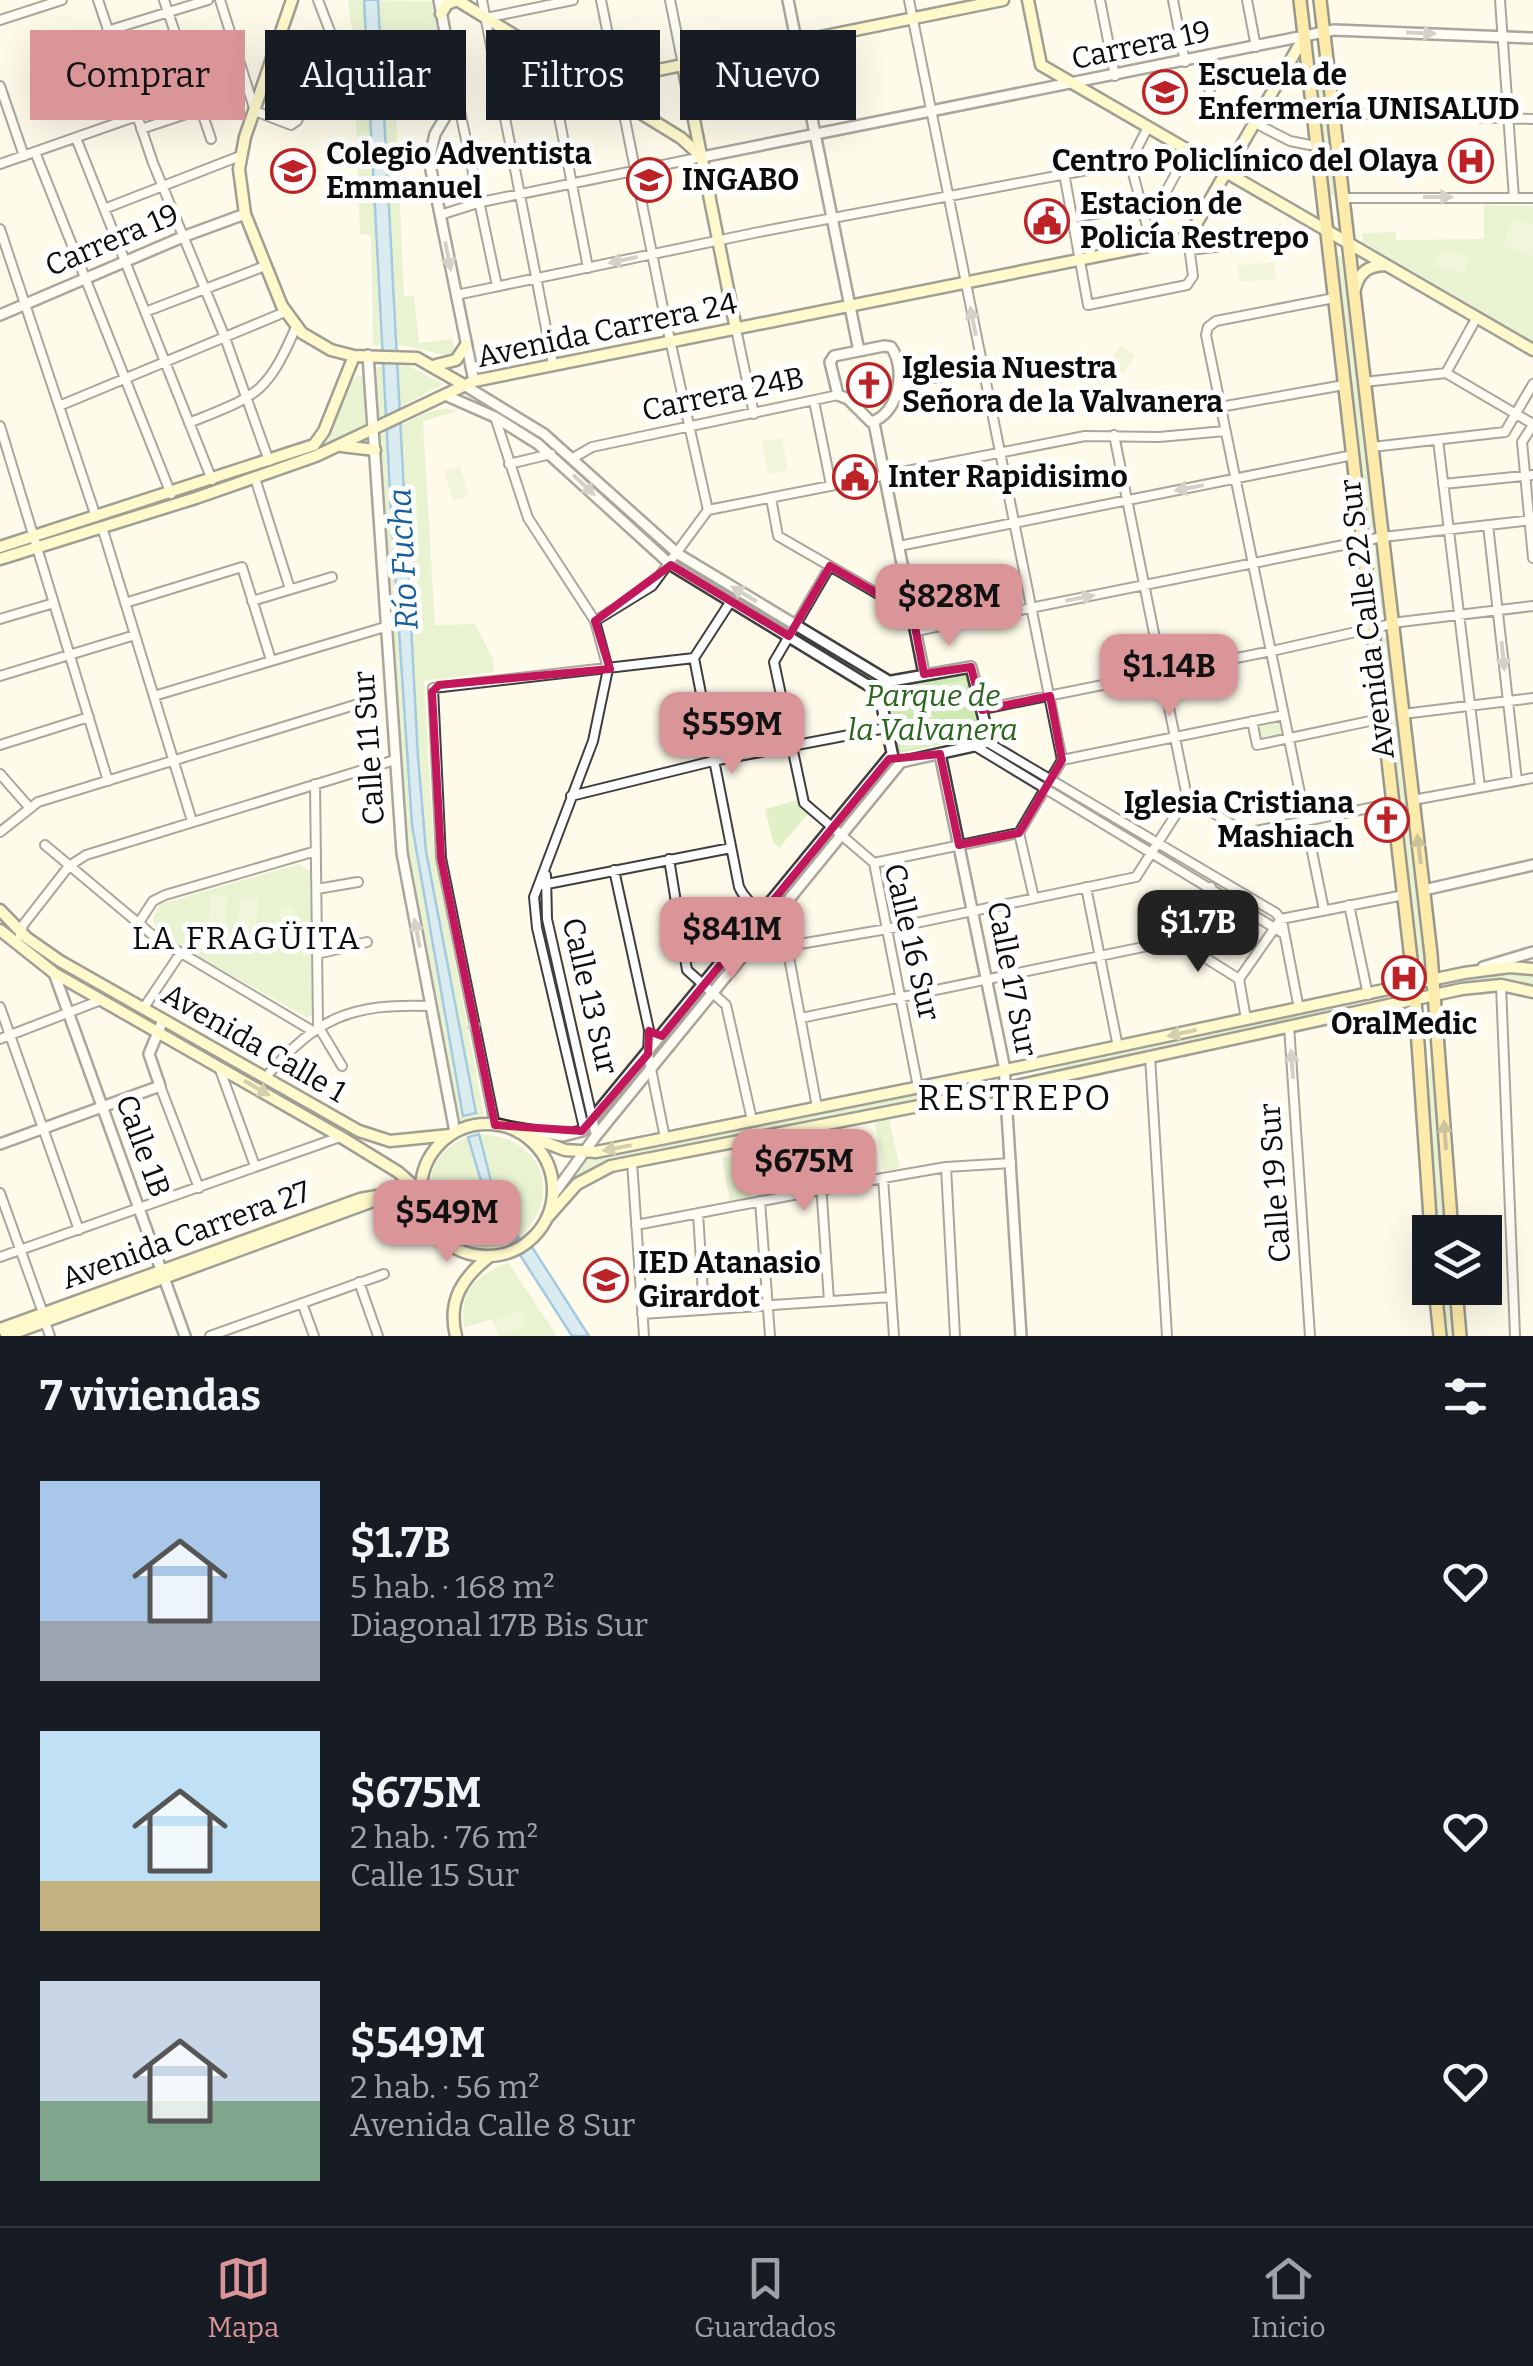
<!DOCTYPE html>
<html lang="es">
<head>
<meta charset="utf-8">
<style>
	:root { --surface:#171b24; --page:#20242c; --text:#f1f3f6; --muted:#9ea1a6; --line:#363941; --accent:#da9598 }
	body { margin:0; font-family:Bitter,serif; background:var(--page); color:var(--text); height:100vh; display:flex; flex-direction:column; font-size:38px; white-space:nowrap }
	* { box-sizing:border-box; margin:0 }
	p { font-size:32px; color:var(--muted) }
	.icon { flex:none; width:55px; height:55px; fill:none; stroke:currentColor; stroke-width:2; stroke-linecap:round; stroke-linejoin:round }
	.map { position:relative; height:1336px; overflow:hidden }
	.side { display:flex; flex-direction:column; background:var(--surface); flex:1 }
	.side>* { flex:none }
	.guide { position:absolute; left:30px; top:30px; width:1000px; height:90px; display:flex; gap:20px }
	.buttons { position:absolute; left:1412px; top:1215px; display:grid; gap:20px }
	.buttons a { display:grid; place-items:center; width:90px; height:90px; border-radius:0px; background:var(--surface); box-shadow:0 10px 40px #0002; font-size:50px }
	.price { position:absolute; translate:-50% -85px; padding:0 22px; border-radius:20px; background:var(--accent); color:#111; font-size:32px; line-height:65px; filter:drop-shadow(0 2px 5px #0008) }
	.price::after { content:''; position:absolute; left:50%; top:60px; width:30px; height:22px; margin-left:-15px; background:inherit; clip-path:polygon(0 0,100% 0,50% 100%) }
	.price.active { background:#222; color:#fff }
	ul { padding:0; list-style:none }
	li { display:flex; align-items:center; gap:30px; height:250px; padding:0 40px }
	li span { display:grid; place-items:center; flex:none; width:280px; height:200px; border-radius:0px; color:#555 }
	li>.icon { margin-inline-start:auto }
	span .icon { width:120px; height:120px; fill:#fffc; stroke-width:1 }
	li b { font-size:42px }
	h2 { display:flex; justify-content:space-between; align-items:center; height:120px; padding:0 40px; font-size:42px }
	.chip { padding:0 35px; border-radius:0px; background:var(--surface); box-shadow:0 10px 40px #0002; font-size:35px; line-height:90px }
	.chip.active { background:var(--accent); color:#111 }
	.tab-bar { display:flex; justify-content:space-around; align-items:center; height:140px; border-top:2px solid var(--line); background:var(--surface); font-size:28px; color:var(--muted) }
	.tab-bar a { display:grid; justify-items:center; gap:5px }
	.tab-bar .active { color:var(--accent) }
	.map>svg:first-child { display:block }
</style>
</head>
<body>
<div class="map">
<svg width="1533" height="1336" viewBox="0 0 1533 1336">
	<rect width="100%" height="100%" fill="#fffbeb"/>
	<path fill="#cfe9b4" d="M348 0 431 1 448 75 395 89 404 296H414L419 343 452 339 455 350 448 356 402 345H373L371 235 360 234 353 35Z
		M1322 65 1338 195 1328 196 1312 66Z
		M1484 205 1533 206V341L1363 242 1362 233 1396 232V240L1484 239Z
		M1341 256 1376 527 1369 528 1335 257Z
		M399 365 409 366 443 384 378 419 375 367Z
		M357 375 366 378 368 424 319 449 345 390Z
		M487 404 550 443 617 503 613 508C572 470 534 434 485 407Z
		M445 409 458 411 423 421 435 625 475 624 493 659 494 672 424 681 434 849 484 1115 457 1121 408 865 391 657 380 435 429 412Z
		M1379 552 1387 613 1378 614 1370 553Z
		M683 562 786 624 783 629 679 567Z
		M798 631 871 675 868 680 796 636Z
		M1389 637 1426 965 1420 967 1381 638Z
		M968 673 981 736 899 753 885 691Z
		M1282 720 1285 737 1259 742 1256 725Z
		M1058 785 1149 840 1145 846 1054 791Z
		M1167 851 1269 913 1266 918 1164 855Z
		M299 864 310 871 314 1014 308 1018 190 952 155 926 153 918 161 904Z
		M1497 973 1533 976V988L1505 982 1458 985 1457 981Z
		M1324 1009 1325 1014 1044 1073 1064 1063Z
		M1434 1068 1447 1232H1438L1426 1069Z
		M990 1078V1081L951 1094 614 1160 565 1187 563 1184 584 1156 615 1154Z
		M889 1119 900 1168 884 1171 875 1123Z
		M479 1134C542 1136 565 1194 519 1238L493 1189Z
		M468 1137 496 1216 510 1242C440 1274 394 1163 468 1137Z
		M743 1153 752 1199 730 1203 722 1158Z
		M508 1262 557 1336H499L492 1319 464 1328C460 1287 474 1279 508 1262Z
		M1442 1288H1451L1455 1336H1445Z"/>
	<path fill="#e1f0c6" d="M1513 218 1533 225V256L1503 245Z
		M1440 249 1469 257 1464 274 1435 266Z
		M1275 262 1276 279 1239 282 1238 265Z
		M1121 345 1136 356 1116 382 1102 371Z
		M782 438 788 470 768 474 762 441Z
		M460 466 469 496 453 501 444 471Z
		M965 680 969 702 938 708 934 686Z
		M932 715 938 744 901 751 895 722Z
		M798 800 808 814 779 848 773 842 765 809Z
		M211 894 228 896 225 930 208 928Z
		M240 897 258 898 256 930 238 929Z
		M280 907H293L294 937 281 938Z
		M521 1310 526 1326 500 1335 494 1319Z"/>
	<path fill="#afdaf7" stroke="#348ecf" stroke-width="2.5" d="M364 0H378L418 757 426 851 476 1113 463 1116 412 825 391 511Z
		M479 1134 493 1189 519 1238 510 1242 484 1191 468 1137Z
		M532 1247 589 1336H572L520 1255Z"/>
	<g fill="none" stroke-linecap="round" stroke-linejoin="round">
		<g stroke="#3f3f3f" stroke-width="12">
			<path id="minor" d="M98 0 153 163 224 335 269 461
				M164 0 211 139
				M220 0 255 111 291 125 297 121 306 99 330 62 331 34 318 0
				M482 0 553 364
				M601 0 664 313 708 510
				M670 0 683 65
				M909 0 1062 760 1019 833
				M1100 0 1115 76
				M1173 0 1185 62
				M1247 0 1256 47
				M1500 0 1514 198
				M486 18 573 0
				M0 20 62 0
				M107 31 208 0
				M547 54 588 268
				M1202 58 1210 93
				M49 65 111 44
				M0 86 24 156
				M457 97 497 286
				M1333 113 1533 119
				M1255 123 1290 141 1310 145
				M141 129 201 109
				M76 138 212 480
				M35 152 171 494
				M1130 162 1152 245
				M1130 162 1148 127
				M0 164 137 116
				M1064 173 1088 305 1187 285 1193 276 1188 238
				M1343 198H1533
				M104 209 240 156
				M440 215 481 202 702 157
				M1073 218 1161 201 1188 151
				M0 229 96 517
				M1190 250 1273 240
				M456 295 759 232 1130 162
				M145 312 265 266
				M736 329 754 414
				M1446 373 1477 317
				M1364 382 1446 373 1533 424
				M900 384 1013 363
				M814 401 831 485
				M59 406 285 312
				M1220 407 1344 385
				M495 417 528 518 595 621 608 669 593 741 534 897 537 928 584 1128
				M189 423C257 395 266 396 296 327
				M1533 425 1522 442 1533 558
				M0 426 108 781
				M1505 432 1533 384
				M1114 435 1187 797
				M1438 440 1480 787
				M1372 447 1505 432
				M573 458 592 447 838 395
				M509 464 551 454
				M255 478 290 589
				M1443 484 1533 475
				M771 498 778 536 880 595 908 590
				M1488 525 1517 781
				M102 527 192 821
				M899 546 1353 455
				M830 566 774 662 804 803 874 863 918 1087
				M252 601 332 577
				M125 603 242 567 271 660
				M0 619 54 603
				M595 621 652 586 708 510 1085 436 1159 437 1225 431
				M916 631 1383 537 1533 520
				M694 658 739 887C749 909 774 915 785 936L817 1107
				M0 676 135 635
				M154 696 385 627
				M983 709 1272 651 1400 622 1533 606
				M1403 714 1533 698
				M1252 721 1257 745 1384 718
				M987 742 1276 913 1282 921 1299 1009
				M0 745 89 717
				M975 746 1283 933
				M1062 760 1284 715
				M0 774 29 807
				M315 784 318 1026 342 1066
				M571 796 713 761 886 728
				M1187 797 1246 833 1394 803
				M1413 800 1533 778
				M0 832 38 802 358 704
				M1019 833 1034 898
				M45 845 156 938 311 1030
				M669 859 687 970 726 1005 752 1120
				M874 863 1019 833
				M614 870 649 1030 648 1054 665 1138
				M546 875 547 919 596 1135
				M542 885 731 848
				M1086 887 1118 1047
				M317 889 358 882
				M1349 905 1368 995
				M1324 910 1206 335 1208 327 1216 321 1334 298
				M138 924 153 901 165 895 316 851
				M20 936 23 925 69 866 86 855 395 760
				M1177 940 1239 979
				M1177 940 1211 887
				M788 946 887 929 1136 877 1187 797
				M317 954 367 942
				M1239 979 1281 919 1404 895
				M1239 979 1246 1019
				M1501 985 1515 1336
				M0 1007 79 1230
				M143 1009 180 954
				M801 1018 1177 940
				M1289 1026 1310 1336
				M0 1039 101 1000
				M1150 1056 1167 1336
				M219 1067 255 1166
				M265 1078C317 1017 351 1003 431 1006
				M160 1086 199 1188
				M495 1125 441 858 433 688 694 658 731 601
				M817 1125 829 1301
				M632 1162 644 1336
				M946 1167 955 1336
				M883 1178 894 1336
				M0 1193 43 1313
				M760 1201 770 1336
				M698 1213 704 1310
				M636 1225 883 1178 946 1167 1011 1163
				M0 1257 340 1137
				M359 1282 378 1336
				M302 1303 314 1336
				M642 1314 891 1297
				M45 1322 50 1336
				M210 1336 384 1274"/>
		</g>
		<g stroke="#3f3f3f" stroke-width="14">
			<path id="tertiary" d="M439 0 457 97 435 134 429 160 474 381
				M788 0 859 351
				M702 157 1334 30 1533 38
				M0 315 185 236 245 214
				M884 346 891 347C907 369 899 414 871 422L848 399 838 395 830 362 834 356Z
				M368 355 402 853 455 1132
				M464 385 544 434 678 554 887 680
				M445 395 495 417 538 444 671 565 879 692
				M874 423 924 674
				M886 682 971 667 988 736 983 744 901 762
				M879 692 893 757
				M940 754 1004 1065 1021 1336
				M1424 890 1533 865
				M1483 967 1533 952
				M54 973 185 1336
				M504 1126 563 1136 582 1131 891 755
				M0 1144 160 1086 149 1054 163 1020
				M553 1195 595 1137 901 762"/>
		</g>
		<g stroke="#2e2e2e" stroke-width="15">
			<path id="secondary" d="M292 0 245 137 239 169 245 214 282 306 302 333 331 350 354 356 417 358 464 385
				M457 0 681 138 702 157
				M1028 0 1041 65 1533 350
				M441 14 447 4 457 0
				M683 65 736 329
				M594 83 1003 0
				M1355 289C1359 272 1368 266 1385 265
				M436 365 456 360 466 345
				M341 446 375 450
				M0 547 314 445 324 431 354 356
				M0 559 196 498 316 456 474 381 1188 238 1304 37
				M0 910 27 938 60 961 359 1131 390 1141 450 1135
				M0 930 54 973 341 1137 398 1172 421 1192
				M421 1190a66 66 0 1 1 132 0a66 66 0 1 1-132 0Z
				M518 1132 565 1150 596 1152 1020 1067 1464 973 1510 967 1533 969
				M547 1218 577 1184 611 1166 970 1096 1462 989 1501 985 1533 992
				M0 1329 360 1199 400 1192 423 1203
				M6 1336 376 1200
				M456 1336C447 1300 463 1277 490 1256"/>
		</g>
		<g stroke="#1d1d1d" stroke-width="16">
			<path id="primary" d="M1300 0 1414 985 1431 1232
				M1320 0 1431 954 1452 1232
				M1435 1288 1440 1336
				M1456 1288 1460 1336"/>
		</g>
		<use href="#minor" stroke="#fff" stroke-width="8"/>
		<use href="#tertiary" stroke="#fff" stroke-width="9"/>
		<use href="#secondary" stroke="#fff7a6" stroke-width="10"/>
		<use href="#primary" stroke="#fbd85f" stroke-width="11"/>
	</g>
	<defs><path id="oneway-solid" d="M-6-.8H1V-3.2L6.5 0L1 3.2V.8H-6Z" transform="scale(2.5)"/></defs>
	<g fill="#9e9e9e">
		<use href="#oneway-solid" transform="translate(1421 33) rotate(3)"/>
		<use href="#oneway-solid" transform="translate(1438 197)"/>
		<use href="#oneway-solid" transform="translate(448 256) rotate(79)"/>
		<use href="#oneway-solid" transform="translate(623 260) rotate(168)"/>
		<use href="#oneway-solid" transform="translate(973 321) rotate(-101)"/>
		<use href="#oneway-solid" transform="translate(584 485) rotate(44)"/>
		<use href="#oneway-solid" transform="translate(1189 488) rotate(169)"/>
		<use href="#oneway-solid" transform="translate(744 594) rotate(-149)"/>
		<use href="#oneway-solid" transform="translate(1080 598) rotate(-11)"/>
		<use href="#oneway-solid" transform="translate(1503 656) rotate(84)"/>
		<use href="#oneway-solid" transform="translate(417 933) rotate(-101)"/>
		<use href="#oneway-solid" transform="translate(475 1030) rotate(-101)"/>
		<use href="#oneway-solid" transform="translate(1292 1064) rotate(-94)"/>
	</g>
	<g fill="#8f7c3a">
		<use href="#oneway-solid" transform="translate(1419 849) rotate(-97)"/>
		<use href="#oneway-solid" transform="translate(1445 1135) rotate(-94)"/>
	</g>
	<g fill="#9e9968">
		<use href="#oneway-solid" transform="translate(1182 1033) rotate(168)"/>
		<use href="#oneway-solid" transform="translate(257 1088) rotate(30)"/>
		<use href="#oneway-solid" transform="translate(617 1148) rotate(169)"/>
	</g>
	<path d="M0 0H1533V1336H0ZM671 565 789 636 830 566 880 595 908 590 924 674 971 667 982 710 1050 696 1062 760 1019 833 959 845 940 754 889 759 662 1036 649 1031 648 1054 582 1131 495 1125 441 858 432 692 439 685 610 669 595 621Z" fill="#fffbeb" fill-opacity=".55" fill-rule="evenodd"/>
	<path fill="none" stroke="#c2185b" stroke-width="8" stroke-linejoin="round" d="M671 565 789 636 830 566 880 595 908 590 924 674 971 667 982 710 1050 696 1062 760 1019 833 959 845 940 754 889 759 662 1036 649 1031 648 1054 582 1131 495 1125 441 858 432 692 439 685 610 669 595 621Z"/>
	<defs>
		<g id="university-ring" transform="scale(2.25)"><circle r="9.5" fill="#fff" stroke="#bd2226" stroke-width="1.5"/><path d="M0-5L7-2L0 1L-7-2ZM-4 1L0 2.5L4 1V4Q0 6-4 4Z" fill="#bd2226"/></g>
		<g id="hospital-ring" transform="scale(2.25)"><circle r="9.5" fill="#fff" stroke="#bd2226" stroke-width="1.5"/><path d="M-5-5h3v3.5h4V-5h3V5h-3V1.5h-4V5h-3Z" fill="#bd2226"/></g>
		<g id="civic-ring" transform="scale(2.25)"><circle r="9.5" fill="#fff" stroke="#bd2226" stroke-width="1.5"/><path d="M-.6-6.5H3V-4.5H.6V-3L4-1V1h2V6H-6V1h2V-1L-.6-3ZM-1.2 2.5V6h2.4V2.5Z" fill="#bd2226"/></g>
		<g id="church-ring" transform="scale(2.25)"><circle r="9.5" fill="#fff" stroke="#bd2226" stroke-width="1.5"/><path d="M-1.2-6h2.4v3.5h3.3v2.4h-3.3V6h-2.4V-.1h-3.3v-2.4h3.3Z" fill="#bd2226"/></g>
		<g id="school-ring" transform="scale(2.25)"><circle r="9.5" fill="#fff" stroke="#bd2226" stroke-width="1.5"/><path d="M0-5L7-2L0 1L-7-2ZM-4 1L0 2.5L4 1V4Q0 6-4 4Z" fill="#bd2226"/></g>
	</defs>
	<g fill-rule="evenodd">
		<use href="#university-ring" x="1165" y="92"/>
		<use href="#hospital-ring" x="1471" y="161"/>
		<use href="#university-ring" x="293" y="171"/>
		<use href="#university-ring" x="649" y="180"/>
		<use href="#civic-ring" x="1047" y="221"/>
		<use href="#church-ring" x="869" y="385"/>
		<use href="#civic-ring" x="855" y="477"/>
		<use href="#church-ring" x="1387" y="820"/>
		<use href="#hospital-ring" x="1404" y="978"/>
		<use href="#school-ring" x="606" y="1280"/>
	</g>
	<g text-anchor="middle" stroke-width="10" stroke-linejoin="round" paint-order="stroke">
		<g font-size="30" fill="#0c0c0c" stroke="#fff">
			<text transform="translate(1141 45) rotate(-12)" y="10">Carrera 19</text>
			<text transform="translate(112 240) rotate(-23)" y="10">Carrera 19</text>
			<text transform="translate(607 330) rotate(-12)" y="10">Avenida Carrera 24</text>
			<text transform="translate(723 394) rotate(-12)" y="10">Carrera 24B</text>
			<text transform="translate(1367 619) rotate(-97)" y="10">Avenida Calle 22 Sur</text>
			<text transform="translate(369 748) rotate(-94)" y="10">Calle 11 Sur</text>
			<text transform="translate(912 942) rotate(77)" y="10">Calle 16 Sur</text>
			<text transform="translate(1012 979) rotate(79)" y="10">Calle 17 Sur</text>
			<text transform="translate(590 996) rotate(77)" y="10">Calle 13 Sur</text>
			<text transform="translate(254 1043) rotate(30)" y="10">Avenida Calle 1</text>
			<text transform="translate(143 1146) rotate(70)" y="10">Calle 1B</text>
			<text transform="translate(1275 1183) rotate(-94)" y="10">Calle 19 Sur</text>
			<text transform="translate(186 1235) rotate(-20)" y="10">Avenida Carrera 27</text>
		</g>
		<g font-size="30" font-weight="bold" fill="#0c0c0c" stroke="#fff" text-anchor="start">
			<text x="1198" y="85">Escuela de<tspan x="1198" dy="34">Enfermería UNISALUD</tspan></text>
			<text x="326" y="164">Colegio Adventista<tspan x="326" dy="34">Emmanuel</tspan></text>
			<text x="1438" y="171" text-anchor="end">Centro Policlínico del Olaya</text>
			<text x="682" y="190">INGABO</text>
			<text x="1080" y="214">Estacion de<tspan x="1080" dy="34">Policía Restrepo</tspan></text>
			<text x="902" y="378">Iglesia Nuestra<tspan x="902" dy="34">Señora de la Valvanera</tspan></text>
			<text x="888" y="487">Inter Rapidisimo</text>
			<text x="1354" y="813" text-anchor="end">Iglesia Cristiana<tspan x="1354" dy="34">Mashiach</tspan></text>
			<text x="1404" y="1034" text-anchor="middle">OralMedic</text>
			<text x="638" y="1273">IED Atanasio<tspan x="638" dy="34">Girardot</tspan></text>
		</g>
		<g font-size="30" font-style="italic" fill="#29641c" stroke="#fff">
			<text x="933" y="706">Parque de<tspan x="933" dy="34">la Valvanera</tspan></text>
		</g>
		<g font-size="32" font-style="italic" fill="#145f9f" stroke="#fff">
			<text transform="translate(403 559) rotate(-93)" y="11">Río Fucha</text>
		</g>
		<g font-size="32" letter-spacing="2.5" fill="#0c0c0c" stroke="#fff">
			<text x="247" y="949">LA FRAGÜITA</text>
		</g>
		<g font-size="35" letter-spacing="2.5" fill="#0c0c0c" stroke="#fff">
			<text x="1015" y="1110">RESTREPO</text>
		</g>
	</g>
</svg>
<div class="buttons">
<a><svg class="icon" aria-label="layers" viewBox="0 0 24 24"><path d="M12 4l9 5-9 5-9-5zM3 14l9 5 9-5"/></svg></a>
</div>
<b class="price" style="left:949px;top:649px">$828M</b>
<b class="price" style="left:1169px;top:719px">$1.14B</b>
<b class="price" style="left:732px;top:777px">$559M</b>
<b class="price active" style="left:1198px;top:975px">$1.7B</b>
<b class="price" style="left:732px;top:982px">$841M</b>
<b class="price" style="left:804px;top:1214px">$675M</b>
<b class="price" style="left:447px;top:1265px">$549M</b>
<div class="guide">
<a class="chip active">Comprar</a>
<a class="chip">Alquilar</a>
<a class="chip">Filtros</a>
<a class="chip">Nuevo</a>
</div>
</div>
<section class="side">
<h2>7 viviendas<svg class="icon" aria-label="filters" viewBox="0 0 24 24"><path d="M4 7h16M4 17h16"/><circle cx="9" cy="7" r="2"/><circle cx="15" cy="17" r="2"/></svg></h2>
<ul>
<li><span style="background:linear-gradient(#a9c7e8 70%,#9aa5b1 0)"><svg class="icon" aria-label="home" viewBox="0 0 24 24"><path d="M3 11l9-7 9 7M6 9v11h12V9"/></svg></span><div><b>$1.7B</b><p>5 hab. · 168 m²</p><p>Diagonal 17B Bis Sur</p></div><svg class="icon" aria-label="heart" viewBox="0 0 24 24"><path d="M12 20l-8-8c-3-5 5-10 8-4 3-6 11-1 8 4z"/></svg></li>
<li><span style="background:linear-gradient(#bfe0f5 75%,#c2b280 0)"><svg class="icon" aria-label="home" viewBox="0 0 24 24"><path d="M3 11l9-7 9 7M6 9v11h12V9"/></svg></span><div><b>$675M</b><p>2 hab. · 76 m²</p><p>Calle 15 Sur</p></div><svg class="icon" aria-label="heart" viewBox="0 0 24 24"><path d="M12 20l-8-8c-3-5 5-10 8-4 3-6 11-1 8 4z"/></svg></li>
<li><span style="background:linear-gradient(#c9d6e8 60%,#7fa58c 0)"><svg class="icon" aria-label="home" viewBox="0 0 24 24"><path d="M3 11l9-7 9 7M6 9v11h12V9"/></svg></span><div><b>$549M</b><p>2 hab. · 56 m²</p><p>Avenida Calle 8 Sur</p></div><svg class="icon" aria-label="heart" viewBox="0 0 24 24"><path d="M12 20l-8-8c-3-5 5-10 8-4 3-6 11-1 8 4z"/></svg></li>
</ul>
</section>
<nav class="tab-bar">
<a class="active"><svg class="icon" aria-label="map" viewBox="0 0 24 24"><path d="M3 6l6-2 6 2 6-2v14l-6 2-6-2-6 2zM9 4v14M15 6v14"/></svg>Mapa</a>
<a><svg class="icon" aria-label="saved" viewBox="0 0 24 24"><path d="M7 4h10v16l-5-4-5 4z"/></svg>Guardados</a>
<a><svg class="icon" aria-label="home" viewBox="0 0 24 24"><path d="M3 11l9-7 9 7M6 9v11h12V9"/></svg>Inicio</a>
</nav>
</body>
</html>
